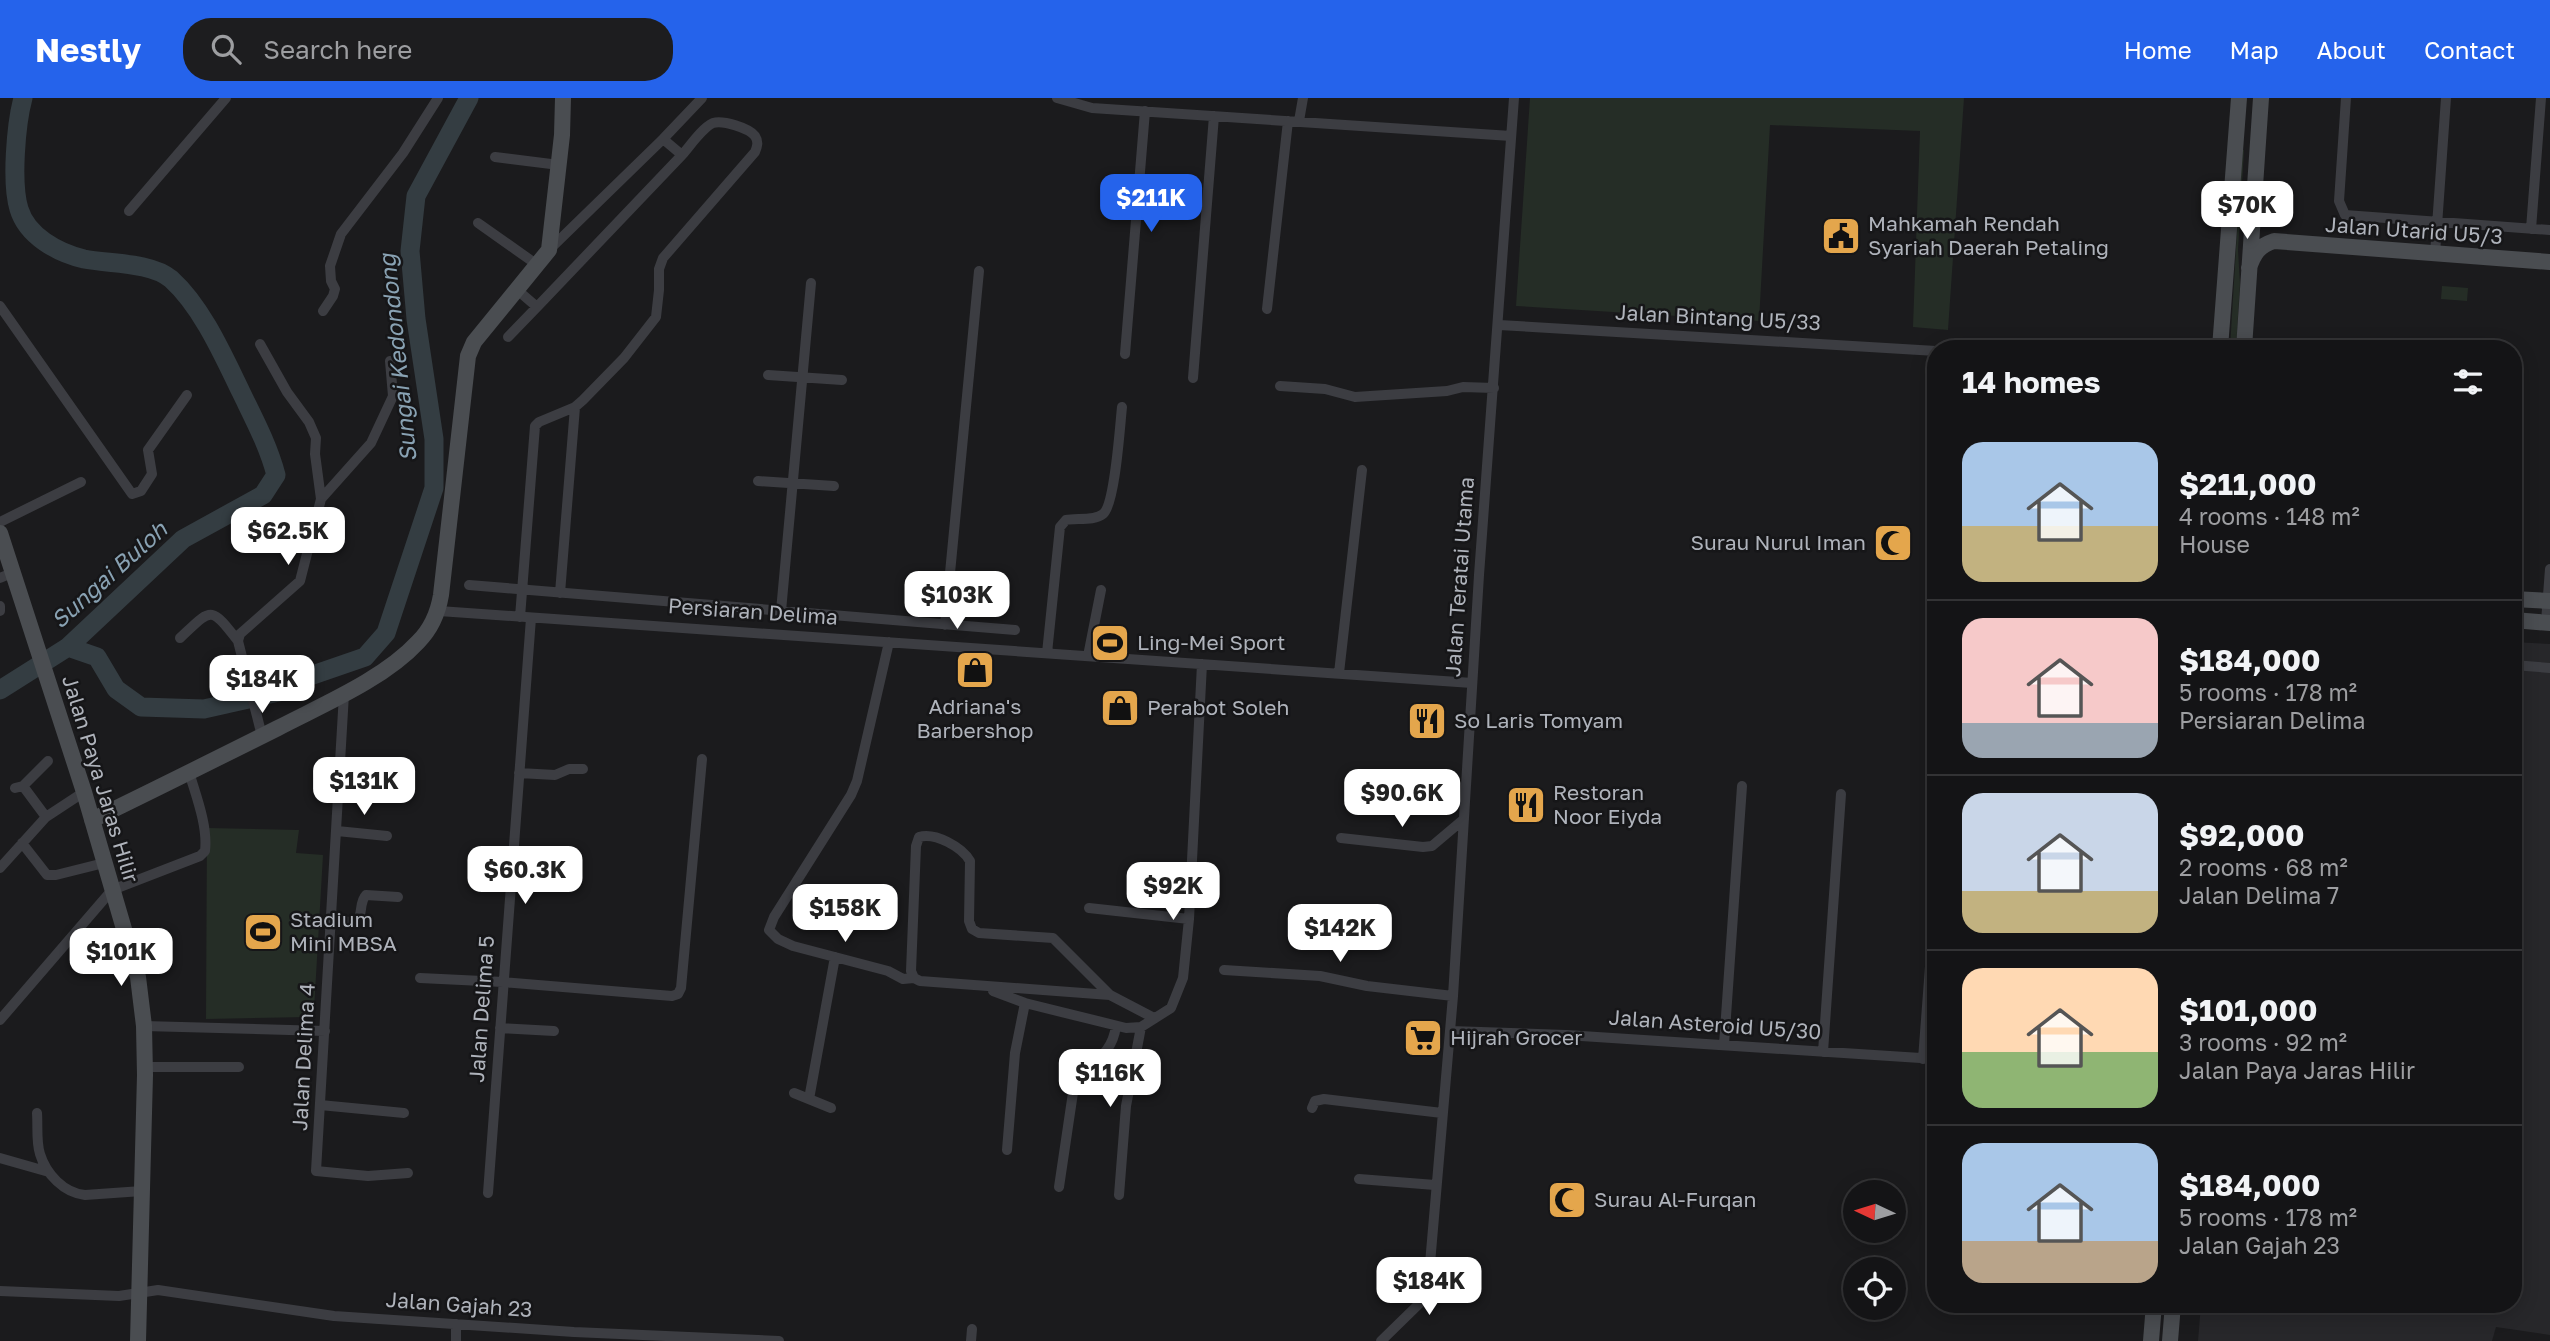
<!DOCTYPE html>
<html lang="en">
<head>
<meta charset="utf-8">
<style>
	:root { --surface:#141416; --page:#1d1d1f; --text:#f1f3f6; --muted:#9d9ea1; --line:#333335; --accent:#2563eb }
	body { margin:0; font-family:"Golos Text",sans-serif; background:var(--page); color:var(--text); height:100vh; display:flex; flex-direction:column; font-size:26px; white-space:nowrap }
	* { box-sizing:border-box; margin:0 }
	p { font-size:23px; color:var(--muted) }
	.icon { flex:none; width:38px; height:38px; fill:none; stroke:currentColor; stroke-width:2; stroke-linecap:round; stroke-linejoin:round }
	.map { position:relative; flex:1; overflow:hidden }
	.details { position:absolute; left:1927px; top:242px; width:595px; height:973px; display:flex; flex-direction:column; background:var(--surface); border-radius:28px; box-shadow:0 4px 18px #0003,0 0 0 2px var(--line) }
	.details>* { flex:none }
	.needle { width:46px; rotate:274deg }
	.buttons { position:absolute; left:1843px; top:1082px; display:grid; gap:14px }
	.buttons a { display:grid; place-items:center; width:63px; height:63px; border-radius:50%; background:var(--surface); box-shadow:0 4px 18px #0003,0 0 0 2px var(--line); font-size:35px }
	.price { position:absolute; translate:-50% -60px; padding:0 16px; border-radius:14px; background:#fff; color:#222; font-size:23px; line-height:46px; filter:drop-shadow(0 2px 4px #0008) }
	.price::after { content:''; position:absolute; left:50%; top:42px; width:21px; height:16px; margin-left:-10px; background:inherit; clip-path:polygon(0 0,100% 0,50% 100%) }
	.price.active { background:var(--accent); color:#fff }
	ul { padding:0; list-style:none }
	li { display:flex; align-items:center; gap:21px; height:175px; padding:0 35px }
	li+li { border-top:2px solid var(--line) }
	li span { display:grid; place-items:center; flex:none; width:196px; height:140px; border-radius:21px; color:#555 }
	li>.icon { margin-inline-start:auto }
	span .icon { width:84px; height:84px; fill:#fffc; stroke-width:1 }
	li b { font-size:30px }
	h2 { display:flex; justify-content:space-between; align-items:center; height:84px; padding:0 35px; font-size:30px }
	header { display:flex; align-items:center; gap:42px; box-sizing:border-box; height:98px; padding:0 35px; background:var(--accent); color:#fff }
	header strong { font-size:33px }
	nav { display:flex; gap:38px; margin-inline-start:auto; font-size:24px }
	.search { width:490px; height:63px; background:var(--page); display:flex; align-items:center; gap:18px; box-sizing:border-box; padding:0 24px; border-radius:28px; color:var(--muted); font-size:26px }
	.map>svg:first-child { display:block }
</style>
</head>
<body>
<header>
<strong>Nestly</strong>
<div class="search"><svg class="icon" aria-label="search" viewBox="0 0 24 24"><circle cx="10" cy="10" r="6"/><path d="M15 15l6 6"/></svg>Search here</div>
<nav><a>Home</a><a>Map</a><a>About</a><a>Contact</a></nav>
</header>
<div class="map">
<svg width="2550" height="1243" viewBox="0 0 2550 1243">
	<rect width="100%" height="100%" fill="#1b1b1d"/>
	<path fill="#27272a" d="M2513 544 2550 546V1237L2496 1229 2492 1243H2198L2201 1206H2513Z"/>
	<path fill="#252d26" d="M1530 0H1964L1948 232 1913 229 1920 33 1770 27 1759 223 1516 208Z
		M2242 52H2244L2238 152 2240 186 2236 250H2230Z
		M2442 188 2468 190 2467 203 2441 201Z
		M207 730 299 732 296 755 323 757 314 912 307 919 206 921Z"/>
	<g fill="none" stroke-linecap="round" stroke-linejoin="round">
		<path stroke="#343d42" stroke-width="19" d="M68 549 97 559 116 591 141 609 204 611 283 593 307 579 365 559 386 535 434 390V341L416 221 410 153 416 98 469 0
			M0 592 68 549 183 441 263 397 276 377C268 347 254 321 241 294 223 257 202 209 171 181 151 164 109 166 84 161 58 155 27 138 19 111 11 85 16 26 23 0"/>
		<path stroke="#3c3d42" stroke-width="10" d="M1057 0 1092 10 1511 38
			M2346 0 2339 103 2345 117 2550 132
			M1299 23 1303 0
			M495 59 559 67
			M129 113 226 0
			M478 125 536 166
			M2531 131 2541 0
			M550 151 663 41 702 0
			M2435 156 2446 0
			M515 190 537 209 682 57
			M0 208 132 396 141 393 152 376 148 352 187 297
			M1267 211 1288 23
			M323 213 333 198 335 191 331 183 330 168 341 136 403 55 438 0
			M1499 227 1936 253
			M508 239 537 209
			M260 246 287 294 309 324 316 340 315 356 321 401
			M1125 256 1145 13
			M768 277 842 282
			M1193 280 1214 18
			M1280 288 1325 291 1355 299 1447 293 1463 289 1494 290
			M758 383 834 388
			M0 424 81 384
			M0 480 12 475
			M469 487 1015 532
			M560 495 575 309
			M0 508V513
			M439 513 1472 585
			M781 513 811 185
			M520 519 535 328 539 324 575 309 583 302 624 260 656 219 659 192V171L663 160 755 54C757 49 759 44 755 38 749 30 723 22 713 25 702 30 690 48 682 57L663 41
			M2546 524 2550 471
			M945 527 979 173
			M180 540C212 510 210 507 238 543
			M889 544 857 683 851 697 774 819 769 832 778 841 793 848 888 873 903 881 914 880
			M1047 555 1060 429 1066 422C1076 420 1095 423 1103 416 1115 407 1120 327 1122 309
			M1088 558 1101 492
			M2513 567 2550 570
			M1339 575 1362 372
			M344 596 316 1073 368 1078 408 1075
			M262 638 238 543 240 536 300 483 321 401 371 345 393 298 390 263
			M519 675 555 677 569 671H583
			M23 688 46 719
			M15 690 23 688 48 663
			M337 733 387 738
			M1341 740 1423 749 1432 748 1464 721
			M22 745 47 777H56L104 765
			M0 770 46 719 84 694
			M1089 810 1189 821
			M331 823 357 824C363 816 359 804 366 797L398 799
			M1224 872 1320 878 1367 888 1453 898
			M420 880 503 884 672 898 678 896 681 890 702 661
			M993 893 1025 905 1126 930 1141 929 1171 910 1183 880 1189 821 1202 566
			M1110 897 920 883 914 880 911 873 916 748 919 739C935 734 962 749 970 763L969 823 972 831 979 835 1053 840 1110 897 1154 920
			M0 922 112 792 200 758 205 753C208 728 196 698 189 674
			M144 928 325 933
			M500 930 554 933
			M1450 933 1566 937 1936 961
			M1724 947 1742 688
			M1823 954 1841 696
			M1923 961 1936 790
			M145 969H239
			M794 995 831 1010
			M809 1001 835 859
			M320 1007 404 1015
			M1312 1010 1315 1003 1324 1001 1442 1015
			M37 1015C38 1028 36 1044 40 1056 46 1076 64 1095 85 1097L142 1093
			M1007 1052 1015 955 1025 905
			M0 1060 49 1074
			M1359 1081 1435 1087
			M1059 1089 1074 988C1083 964 1111 964 1116 928
			M488 1095 531 520
			M1119 1097 1126 1008 1141 929
			M0 1193 119 1198 158 1192 334 1218 574 1234 779 1243
			M456 1226V1243
			M971 1243 972 1231
			M1381 1243 1421 1204 1428 1189 1453 898 1479 477 1514 0"/>
		<path stroke="#4a4d51" stroke-width="16" d="M2249 170C2254 155 2259 148 2274 143L2550 164
			M2220 250 2239 0
			M2244 250 2261 0
			M0 435 84 694 138 879 144 928 145 977 138 1243
			M2513 501 2550 503
			M2513 522 2550 525
			M92 722C154 692 216 661 278 630 322 607 384 581 418 544 431 531 438 515 441 497L468 258 474 244 549 152 562 37 563 0
			M2151 1243 2154 1206
			M2170 1243 2173 1206"/>
	</g>
	<defs>
		<g id="civic-square" transform="scale(2.0125)"><rect x="-9" y="-9" width="18" height="18" rx="4" fill="#e4a64c" stroke="#161618"/><path d="M-.6-6.5H3V-4.5H.6V-3L4-1V1h2V6H-6V1h2V-1L-.6-3ZM-1.2 2.5V6h2.4V2.5Z" fill="#111"/></g>
		<g id="mosque-square" transform="scale(2.0125)"><rect x="-9" y="-9" width="18" height="18" rx="4" fill="#e4a64c" stroke="#161618"/><path d="M3.5-4.9A6 6 0 1 0 3.5 4.9A5 5 0 1 1 3.5-4.9Z" fill="#111"/></g>
		<g id="stadium-square" transform="scale(2.0125)"><rect x="-9" y="-9" width="18" height="18" rx="4" fill="#e4a64c" stroke="#161618"/><path d="M0-5a6.5 5 0 1 0 0 10a6.5 5 0 1 0 0-10ZM-3.5-1.8h7v3.6h-7Z" fill="#111"/></g>
		<g id="shop-square" transform="scale(2.0125)"><rect x="-9" y="-9" width="18" height="18" rx="4" fill="#e4a64c" stroke="#161618"/><path d="M-5-2.5h2.3a2.7 3.5 0 0 1 5.4 0H5L5.5 6h-11ZM-1.5-2.5h3a1.5 2.3 0 0 0-3 0Z" fill="#111"/></g>
		<g id="restaurant-square" transform="scale(2.0125)"><rect x="-9" y="-9" width="18" height="18" rx="4" fill="#e4a64c" stroke="#161618"/><path d="M-5-6h1v4h1v-4h1v4h1v-4h1v5L-1.5 .5V6h-2V.5L-5-1ZM5-6V6H3V1.5H1.5Q1.5-4 5-6Z" fill="#111"/></g>
		<g id="supermarket-square" transform="scale(2.0125)"><rect x="-9" y="-9" width="18" height="18" rx="4" fill="#e4a64c" stroke="#161618"/><path d="M-6-5.5h2.5l.6 2H6L4.5 2H-2.5L-4.4-4H-6ZM-1.5 3.2a1.3 1.3 0 1 0 .1 0ZM3 3.2a1.3 1.3 0 1 0 .1 0Z" fill="#111"/></g>
	</defs>
	<g fill-rule="evenodd">
		<use href="#civic-square" x="1841" y="138"/>
		<use href="#mosque-square" x="1893" y="445"/>
		<use href="#stadium-square" x="1110" y="545"/>
		<use href="#shop-square" x="975" y="572"/>
		<use href="#shop-square" x="1120" y="610"/>
		<use href="#restaurant-square" x="1427" y="623"/>
		<use href="#restaurant-square" x="1526" y="707"/>
		<use href="#stadium-square" x="263" y="834"/>
		<use href="#supermarket-square" x="1423" y="940"/>
		<use href="#mosque-square" x="1567" y="1102"/>
	</g>
	<g text-anchor="middle" stroke-width="5" stroke-linejoin="round" paint-order="stroke">
		<g font-size="21" fill="#afb3bb" stroke="#161618" text-anchor="start">
			<text x="1868" y="133">Mahkamah Rendah<tspan x="1868" dy="24">Syariah Daerah Petaling</tspan></text>
			<text x="1866" y="452" text-anchor="end">Surau Nurul Iman</text>
			<text x="1137" y="552">Ling-Mei Sport</text>
			<text x="975" y="616" text-anchor="middle">Adriana's<tspan x="975" dy="24">Barbershop</tspan></text>
			<text x="1147" y="617">Perabot Soleh</text>
			<text x="1454" y="630">So Laris Tomyam</text>
			<text x="1553" y="702">Restoran<tspan x="1553" dy="24">Noor Eiyda</tspan></text>
			<text x="290" y="829">Stadium<tspan x="290" dy="24">Mini MBSA</tspan></text>
			<text x="1450" y="947">Hijrah Grocer</text>
			<text x="1594" y="1109">Surau Al-Furqan</text>
		</g>
		<g font-size="21" fill="#afb3bb" stroke="#161618">
			<text transform="translate(2414 133) rotate(4)" y="7">Jalan Utarid U5/3</text>
			<text transform="translate(1718 220) rotate(3)" y="7">Jalan Bintang U5/33</text>
			<text transform="translate(1460 479) rotate(-86)" y="7">Jalan Teratai Utama</text>
			<text transform="translate(753 514) rotate(4)" y="7">Persiaran Delima</text>
			<text transform="translate(100 681) rotate(73)" y="7">Jalan Paya Jaras Hilir</text>
			<text transform="translate(482 911) rotate(-86)" y="7">Jalan Delima 5</text>
			<text transform="translate(1715 927) rotate(4)" y="7">Jalan Asteroid U5/30</text>
			<text transform="translate(304 959) rotate(-87)" y="7">Jalan Delima 4</text>
			<text transform="translate(459 1207) rotate(4)" y="7">Jalan Gajah 23</text>
		</g>
		<g font-size="23" font-style="italic" fill="#89a2b3" stroke="#161618">
			<text transform="translate(398 260) rotate(-96)" y="8">Sungai Kedondong</text>
			<text transform="translate(109 477) rotate(-42)" y="8">Sungai Buloh</text>
		</g>
	</g>
</svg>
<div class="buttons">
<a><svg class="needle" viewBox="-14 -14 28 28"><path d="M0-13l5 13h-10z" fill="#e53935"/><path d="M0 13l5-13h-10z" fill="#9d9ea1"/></svg></a>
<a><svg class="icon" aria-label="locate" viewBox="0 0 24 24"><circle cx="12" cy="12" r="6"/><path d="M12 2v4M12 18v4M2 12h4M18 12h4"/></svg></a>
</div>
<b class="price active" style="left:1151px;top:136px">$211K</b>
<b class="price" style="left:2247px;top:143px">$70K</b>
<b class="price" style="left:288px;top:469px">$62.5K</b>
<b class="price" style="left:957px;top:533px">$103K</b>
<b class="price" style="left:262px;top:617px">$184K</b>
<b class="price" style="left:364px;top:719px">$131K</b>
<b class="price" style="left:1402px;top:731px">$90.6K</b>
<b class="price" style="left:525px;top:808px">$60.3K</b>
<b class="price" style="left:1173px;top:824px">$92K</b>
<b class="price" style="left:845px;top:846px">$158K</b>
<b class="price" style="left:1340px;top:866px">$142K</b>
<b class="price" style="left:121px;top:890px">$101K</b>
<b class="price" style="left:1110px;top:1011px">$116K</b>
<b class="price" style="left:1429px;top:1219px">$184K</b>
<section class="details">
<h2>14 homes<svg class="icon" aria-label="filters" viewBox="0 0 24 24"><path d="M4 7h16M4 17h16"/><circle cx="9" cy="7" r="2"/><circle cx="15" cy="17" r="2"/></svg></h2>
<ul>
<li><span style="background:linear-gradient(#a9c7e8 60%,#c2b280 0)"><svg class="icon" aria-label="home" viewBox="0 0 24 24"><path d="M3 11l9-7 9 7M6 9v11h12V9"/></svg></span><div><b>$211,000</b><p>4 rooms · 148 m²</p><p>House</p></div></li>
<li><span style="background:linear-gradient(#f6c9c9 75%,#9aa5b1 0)"><svg class="icon" aria-label="home" viewBox="0 0 24 24"><path d="M3 11l9-7 9 7M6 9v11h12V9"/></svg></span><div><b>$184,000</b><p>5 rooms · 178 m²</p><p>Persiaran Delima</p></div></li>
<li><span style="background:linear-gradient(#c9d6e8 70%,#c2b280 0)"><svg class="icon" aria-label="home" viewBox="0 0 24 24"><path d="M3 11l9-7 9 7M6 9v11h12V9"/></svg></span><div><b>$92,000</b><p>2 rooms · 68 m²</p><p>Jalan Delima 7</p></div></li>
<li><span style="background:linear-gradient(#ffd9b3 60%,#8fb573 0)"><svg class="icon" aria-label="home" viewBox="0 0 24 24"><path d="M3 11l9-7 9 7M6 9v11h12V9"/></svg></span><div><b>$101,000</b><p>3 rooms · 92 m²</p><p>Jalan Paya Jaras Hilir</p></div></li>
<li><span style="background:linear-gradient(#a9c7e8 70%,#b9a48a 0)"><svg class="icon" aria-label="home" viewBox="0 0 24 24"><path d="M3 11l9-7 9 7M6 9v11h12V9"/></svg></span><div><b>$184,000</b><p>5 rooms · 178 m²</p><p>Jalan Gajah 23</p></div></li>
</ul>
</section>
</div>
</body>
</html>
